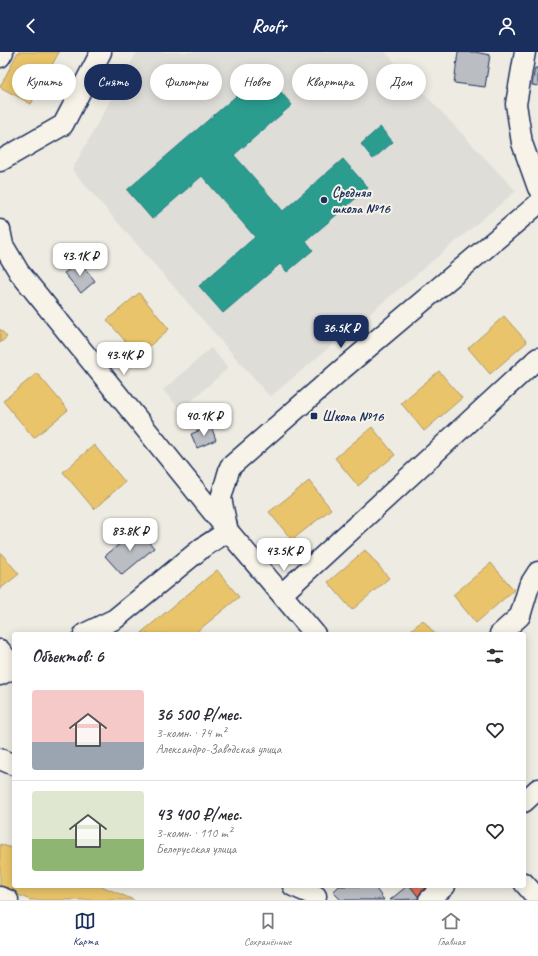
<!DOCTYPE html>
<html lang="ru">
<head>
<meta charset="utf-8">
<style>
	:root { --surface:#fff; --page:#f7f7f7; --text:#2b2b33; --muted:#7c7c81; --line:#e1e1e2; --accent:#1b2f5e }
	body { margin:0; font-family:Caveat,sans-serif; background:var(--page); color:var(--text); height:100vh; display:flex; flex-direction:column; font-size:15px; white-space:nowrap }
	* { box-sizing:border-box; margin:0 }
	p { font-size:13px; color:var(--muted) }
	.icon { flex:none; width:22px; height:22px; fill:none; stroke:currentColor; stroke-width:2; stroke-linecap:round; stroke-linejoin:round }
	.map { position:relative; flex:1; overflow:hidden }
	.panel { position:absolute; left:12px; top:580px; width:514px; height:256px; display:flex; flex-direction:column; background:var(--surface); border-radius:4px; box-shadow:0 2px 10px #0003 }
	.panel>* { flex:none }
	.banner { position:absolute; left:12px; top:12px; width:514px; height:36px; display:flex; gap:8px }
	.price { position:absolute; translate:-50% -34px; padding:0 9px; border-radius:8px; background:#fff; color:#222; font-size:13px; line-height:26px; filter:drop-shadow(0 1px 2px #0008) }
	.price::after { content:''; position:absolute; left:50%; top:24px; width:12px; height:9px; margin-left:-6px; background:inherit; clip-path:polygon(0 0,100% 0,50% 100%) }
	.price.active { background:var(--accent); color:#fff }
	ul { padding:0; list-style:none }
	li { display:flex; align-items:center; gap:12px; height:100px; padding:0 20px }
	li+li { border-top:1px solid var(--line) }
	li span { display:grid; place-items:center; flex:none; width:112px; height:80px; border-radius:4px; color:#555 }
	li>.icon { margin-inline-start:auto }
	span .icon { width:48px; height:48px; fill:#fffc; stroke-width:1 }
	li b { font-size:17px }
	h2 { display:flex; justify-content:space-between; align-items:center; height:48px; padding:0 20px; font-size:17px }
	.tag { padding:0 14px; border-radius:18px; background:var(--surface); box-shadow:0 2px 10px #0003; font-size:14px; line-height:36px }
	.tag.active { background:var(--accent); color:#fff }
	header { display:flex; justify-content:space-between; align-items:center; height:52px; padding:0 20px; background:var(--accent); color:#fff; font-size:18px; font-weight:700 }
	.tabs { display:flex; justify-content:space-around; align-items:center; height:56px; border-top:1px solid var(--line); background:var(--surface); font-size:11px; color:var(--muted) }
	.tabs a { display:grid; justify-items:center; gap:2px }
	.tabs .active { color:var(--accent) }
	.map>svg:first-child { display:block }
</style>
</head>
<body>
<header><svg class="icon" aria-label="back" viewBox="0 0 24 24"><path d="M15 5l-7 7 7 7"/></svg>Roofr<svg class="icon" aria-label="person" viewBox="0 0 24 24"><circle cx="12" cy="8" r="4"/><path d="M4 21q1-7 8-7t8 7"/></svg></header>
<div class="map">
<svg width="538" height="848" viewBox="0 0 538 848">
	<rect width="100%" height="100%" fill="#eeebe2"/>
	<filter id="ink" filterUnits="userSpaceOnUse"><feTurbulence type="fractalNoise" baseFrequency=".025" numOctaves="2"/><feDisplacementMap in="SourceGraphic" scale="8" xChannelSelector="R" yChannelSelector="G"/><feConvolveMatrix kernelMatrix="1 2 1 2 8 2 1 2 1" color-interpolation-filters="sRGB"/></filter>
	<g filter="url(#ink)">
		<path fill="#deddd8" d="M137 0H385L516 139 270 345 72 118Z
			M211 296 228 316 181 358 163 338Z"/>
		<path fill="#e9c46a" stroke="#ab9766" d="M18 0H59L31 52 0 35Z
			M139 241 169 277 138 304 107 268Z
			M504 264 527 290 490 322 468 296Z
			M0 277 7 285 0 291Z
			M439 319 462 346 424 379 401 351Z
			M37 321 68 358 34 386 3 349Z
			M372 375 395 403 358 434 335 406Z
			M94 393 125 430 94 457 63 420Z
			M309 429 331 457 292 488 269 460Z
			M365 498 389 526 352 558 328 530Z
			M0 500 19 522 0 537Z
			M491 511 514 538 476 571 453 543Z
			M217 518 239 545 194 582H143L142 580Z
			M423 568 435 582H406Z
			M0 792 14 797V834H101L134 848H30L0 835Z"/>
		<path fill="#e76f51" stroke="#aa5c55" d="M410 834H435L420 847Z"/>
		<path fill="#2a9d8f" stroke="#267c80" d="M264 20 292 53 234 103 283 159 343 107 368 136 306 189 313 198 287 220 280 212 223 261 199 234 255 185 202 124 152 167 127 138Z
			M380 75 393 90 373 107 361 92Z"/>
		<path fill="#babdc2" stroke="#1b2f5e" d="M458 0H475L490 3 485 35 454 31Z
			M535 16H538V34L532 33Z
			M80 210 95 229 81 241 64 221Z
			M211 374 216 388 197 396 191 382Z
			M138 477 154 496 122 523 105 504Z
			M339 834H374L384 848H341L333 840Z
			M407 834H410L420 847 390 848Z"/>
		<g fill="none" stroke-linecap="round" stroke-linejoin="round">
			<g stroke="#1b2f5e" stroke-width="23">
				<path id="minor" d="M525 0 516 52 522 91 538 136
					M0 5 3 0
					M0 109 63 73 101 0
					M0 178 3 193 19 220 228 479 315 582
					M227 475 221 446 230 415 340 319 538 152
					M282 542 538 306
					M84 582 115 567 202 496 228 479
					M500 582 520 564 529 534 538 520
					M0 598 14 616 0 623
					M0 707 14 713
					M524 750 538 737
					M524 831 538 847
					M293 834 316 844
					M0 845 8 848
					M429 848 445 834"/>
			</g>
			<use href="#minor" stroke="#f7f3e8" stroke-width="20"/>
		</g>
	</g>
	<g fill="#1b2f5e" stroke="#f7f3e8" stroke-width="1.5">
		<circle cx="324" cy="148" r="4"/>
		<rect x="310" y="360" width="8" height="8" rx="2"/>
	</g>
	<g text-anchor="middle" stroke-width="4" stroke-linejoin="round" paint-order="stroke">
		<g font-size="14" font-weight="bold" fill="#1b2f5e" stroke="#f7f3e8" text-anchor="start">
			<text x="332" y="145">Средняя<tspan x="332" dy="16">школа №16</tspan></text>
			<text x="322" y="369">Школа №16</text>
		</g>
	</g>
</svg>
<b class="price" style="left:80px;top:225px">43.1K ₽</b>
<b class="price active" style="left:341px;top:297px">36.5K ₽</b>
<b class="price" style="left:124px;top:324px">43.4K ₽</b>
<b class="price" style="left:204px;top:385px">40.1K ₽</b>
<b class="price" style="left:130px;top:500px">83.8K ₽</b>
<b class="price" style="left:284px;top:520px">43.5K ₽</b>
<div class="banner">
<a class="tag">Купить</a>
<a class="tag active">Снять</a>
<a class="tag">Фильтры</a>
<a class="tag">Новое</a>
<a class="tag">Квартира</a>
<a class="tag">Дом</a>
</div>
<section class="panel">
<h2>Объектов: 6<svg class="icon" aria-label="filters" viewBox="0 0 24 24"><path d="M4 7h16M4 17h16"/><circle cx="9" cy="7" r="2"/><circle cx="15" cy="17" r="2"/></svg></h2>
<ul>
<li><span style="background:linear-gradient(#f6c9c9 65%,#9aa5b1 0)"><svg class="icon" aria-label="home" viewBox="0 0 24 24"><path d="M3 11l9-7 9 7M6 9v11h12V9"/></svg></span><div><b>36 500 ₽/мес.</b><p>3-комн. · 74 m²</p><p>Александро-Заводская улица</p></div><svg class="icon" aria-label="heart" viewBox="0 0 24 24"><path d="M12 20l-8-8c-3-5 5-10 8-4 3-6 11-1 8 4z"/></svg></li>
<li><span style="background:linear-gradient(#dfe7d0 60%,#8fb573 0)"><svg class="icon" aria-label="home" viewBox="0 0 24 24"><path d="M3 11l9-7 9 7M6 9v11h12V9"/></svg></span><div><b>43 400 ₽/мес.</b><p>3-комн. · 110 m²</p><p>Белорусская улица</p></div><svg class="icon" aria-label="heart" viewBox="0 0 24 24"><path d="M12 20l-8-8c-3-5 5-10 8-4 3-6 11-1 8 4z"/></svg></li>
</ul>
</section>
</div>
<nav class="tabs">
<a class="active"><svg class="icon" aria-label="map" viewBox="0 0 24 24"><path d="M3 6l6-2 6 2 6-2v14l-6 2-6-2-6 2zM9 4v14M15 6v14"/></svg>Карта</a>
<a><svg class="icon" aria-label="saved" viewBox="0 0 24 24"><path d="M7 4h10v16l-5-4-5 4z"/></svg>Сохранённые</a>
<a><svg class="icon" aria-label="home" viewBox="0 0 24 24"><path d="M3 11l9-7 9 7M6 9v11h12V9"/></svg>Главная</a>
</nav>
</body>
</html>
